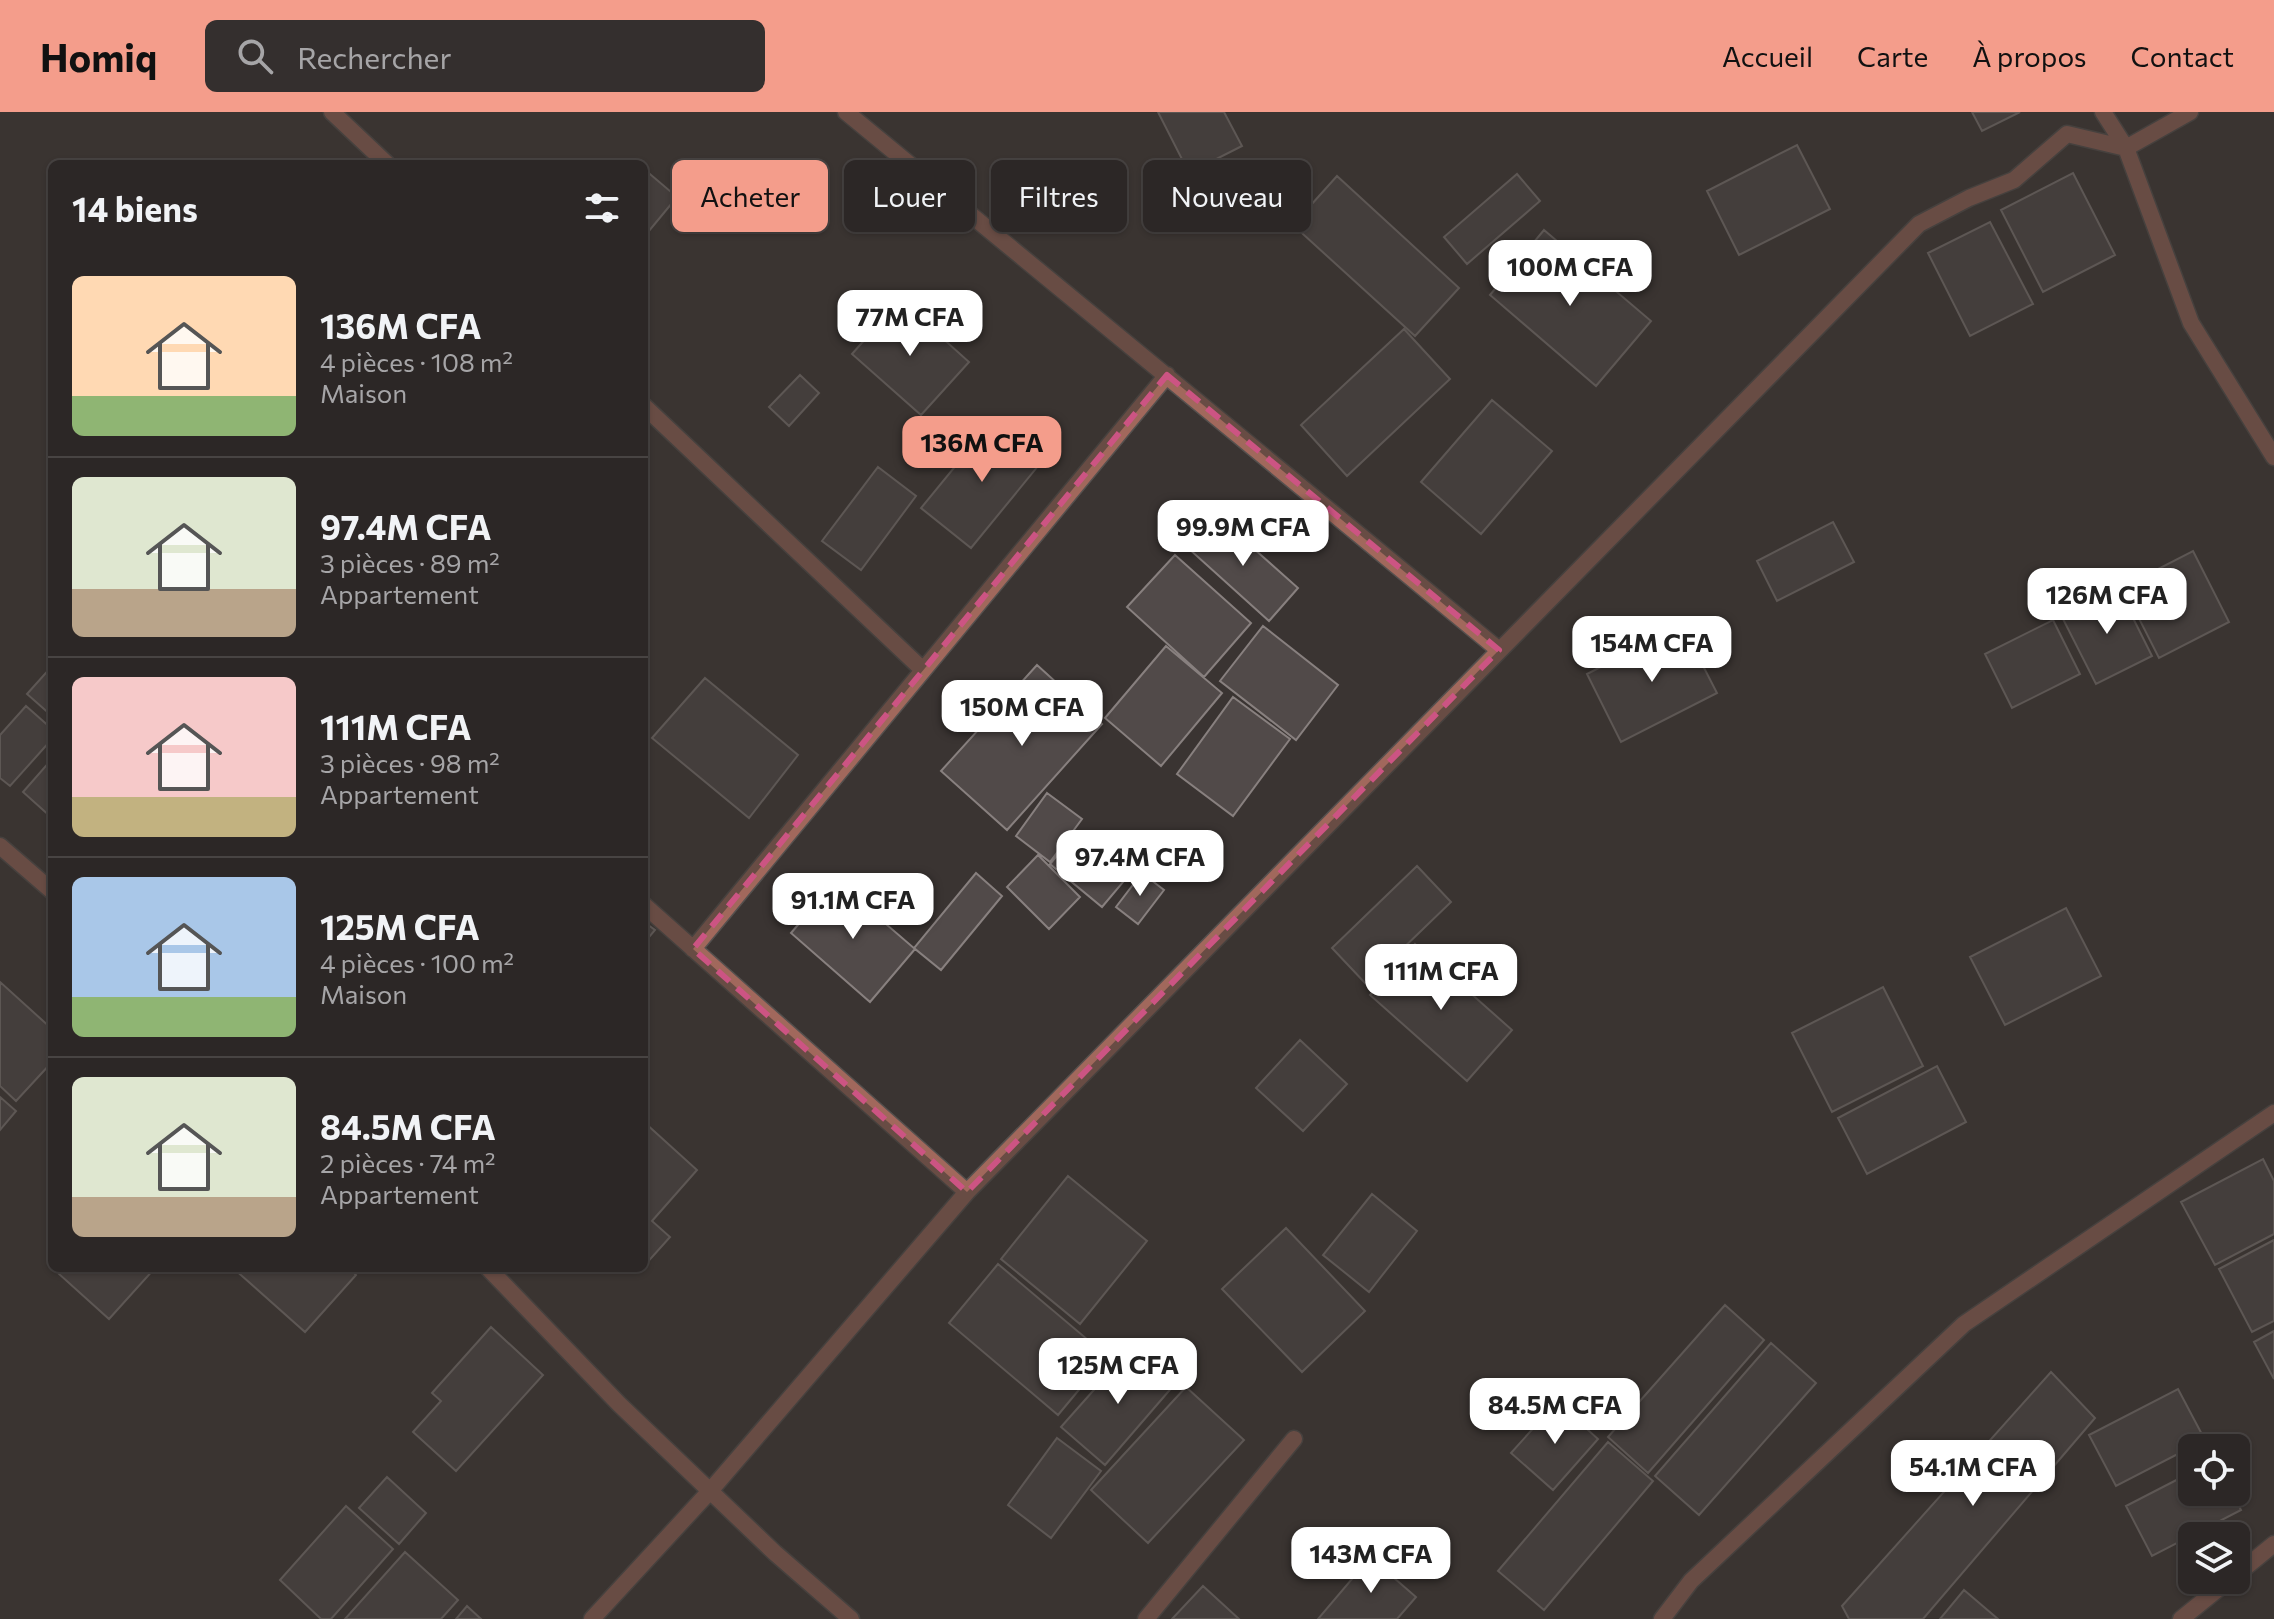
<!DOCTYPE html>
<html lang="fr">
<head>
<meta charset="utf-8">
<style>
	:root { --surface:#2c2726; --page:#342f2e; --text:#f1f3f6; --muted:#a6a5a7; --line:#484443; --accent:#f49d8b }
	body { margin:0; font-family:Commissioner,sans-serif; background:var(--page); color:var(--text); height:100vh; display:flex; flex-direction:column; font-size:30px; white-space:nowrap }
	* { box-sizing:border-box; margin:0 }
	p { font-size:26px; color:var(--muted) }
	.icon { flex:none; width:44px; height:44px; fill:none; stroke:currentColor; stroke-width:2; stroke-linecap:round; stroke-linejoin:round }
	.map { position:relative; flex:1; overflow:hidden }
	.drawer { position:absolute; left:48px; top:48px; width:600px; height:1112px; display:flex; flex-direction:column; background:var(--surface); border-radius:12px; box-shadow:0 2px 6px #0004,0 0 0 2px var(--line) }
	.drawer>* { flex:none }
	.top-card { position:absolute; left:672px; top:48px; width:760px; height:72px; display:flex; gap:16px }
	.buttons { position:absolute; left:2178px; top:1322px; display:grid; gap:16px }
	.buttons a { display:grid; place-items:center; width:72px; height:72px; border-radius:12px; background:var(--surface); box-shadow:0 2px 6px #0004,0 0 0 2px var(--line); font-size:40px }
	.price { position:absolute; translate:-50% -68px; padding:0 18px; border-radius:16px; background:#fff; color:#222; font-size:26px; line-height:52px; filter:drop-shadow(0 2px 4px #0008) }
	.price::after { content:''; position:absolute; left:50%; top:48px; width:24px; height:18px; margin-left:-12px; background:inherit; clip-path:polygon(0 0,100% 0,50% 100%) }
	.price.on { background:var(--accent); color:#111 }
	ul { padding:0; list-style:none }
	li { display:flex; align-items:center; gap:24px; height:200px; padding:0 24px }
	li+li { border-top:2px solid var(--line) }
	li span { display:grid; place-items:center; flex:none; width:224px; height:160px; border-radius:12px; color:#555 }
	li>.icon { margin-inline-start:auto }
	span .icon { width:96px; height:96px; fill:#fffc; stroke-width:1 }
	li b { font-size:34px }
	h2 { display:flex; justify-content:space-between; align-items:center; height:96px; padding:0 24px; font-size:34px }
	.chip { padding:0 28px; border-radius:12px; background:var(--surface); box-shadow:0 2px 6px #0004,0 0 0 2px var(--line); font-size:28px; line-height:72px }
	.chip.on { background:var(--accent); color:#111 }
	header { display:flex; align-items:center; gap:48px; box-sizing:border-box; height:112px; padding:0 40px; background:var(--accent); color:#111 }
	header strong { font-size:38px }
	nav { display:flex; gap:44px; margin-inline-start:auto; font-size:28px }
	.search { width:560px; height:72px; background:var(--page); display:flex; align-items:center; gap:20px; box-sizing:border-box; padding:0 28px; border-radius:12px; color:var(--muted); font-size:30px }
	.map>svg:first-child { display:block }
</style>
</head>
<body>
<header>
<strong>Homiq</strong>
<div class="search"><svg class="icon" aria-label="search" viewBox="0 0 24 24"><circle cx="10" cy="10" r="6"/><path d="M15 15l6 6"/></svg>Rechercher</div>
<nav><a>Accueil</a><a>Carte</a><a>À propos</a><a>Contact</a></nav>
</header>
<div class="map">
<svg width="2274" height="1507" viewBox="0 0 2274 1507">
	<rect width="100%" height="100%" fill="#3a3432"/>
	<path fill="#514a49" stroke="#88807f" stroke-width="2" d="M1158 0H1224L1242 34 1189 61Z
		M1972 0H2020L1982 19Z
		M1797 33 1830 97 1739 143 1707 79Z
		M644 57 677 85 644 125Z
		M2073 61 2115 143 2043 180 2001 98Z
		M1517 62 1540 89 1467 152 1444 125Z
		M1337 64 1459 176 1415 224 1293 113Z
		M1990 110 2033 192 1970 224 1928 141Z
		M1544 118 1651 209 1596 274 1490 183Z
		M900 188 969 250 921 303 852 242Z
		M1404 217 1450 267 1347 364 1301 313Z
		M800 263 819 281 789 314 769 295Z
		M1492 288 1552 339 1481 422 1421 370Z
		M994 307 1043 348 971 436 921 396Z
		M878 355 916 384 861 458 822 429Z
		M1217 404 1298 476 1269 509 1188 436Z
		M1833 410 1854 450 1777 489 1757 449Z
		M2193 439 2229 510 2159 546 2123 475Z
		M1175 443 1251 511 1204 565 1127 495Z
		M2118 476 2152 544 2096 572 2062 505Z
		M2053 508 2080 562 2012 596 1985 542Z
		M1682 513 1717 581 1621 630 1587 562Z
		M1263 514 1338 573 1296 628 1220 569Z
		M1166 534 1222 581 1161 654 1105 606Z
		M1037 553 1102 612 1007 718 941 659Z
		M52 554V604L27 582Z
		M705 566 798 643 749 706 652 626Z
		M1233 585 1290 627 1233 704 1177 662Z
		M26 594 52 617V627L10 674 0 666V623Z
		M52 647V706L23 680Z
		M1047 681 1082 707 1050 750 1016 724Z
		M1077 720 1129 763 1102 795 1050 752Z
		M1038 743 1080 785 1049 817 1007 775Z
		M1417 754 1451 790 1366 872 1332 836Z
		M976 761 1002 784 941 858 914 836Z
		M1142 761 1164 778 1138 812 1116 795Z
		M836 769 915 837 870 890 791 821Z
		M2066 796 2101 864 2005 913 1970 845Z
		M644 810 655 818 644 831Z
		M1415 832 1512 918 1467 969 1370 883Z
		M0 870 52 917V950L16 989 0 974Z
		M1883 875 1923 954 1832 1000 1792 921Z
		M1300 928 1347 972 1303 1019 1256 976Z
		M1937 954 1966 1010 1867 1062 1838 1006Z
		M0 985 16 999 0 1018Z
		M644 1010 697 1058 652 1109 670 1125 645 1153Z
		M2263 1047 2274 1069V1122L2215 1153 2181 1090Z
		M1068 1064 1147 1129 1080 1212 1001 1147Z
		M1372 1082 1417 1119 1369 1180 1323 1143Z
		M1286 1116 1365 1199 1302 1260 1222 1177Z
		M2274 1128V1209L2252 1220 2219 1157Z
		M998 1152 1107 1244 1058 1303 949 1211Z
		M64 1156H155L109 1207 59 1162Z
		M233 1156H349L356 1163 305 1220Z
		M1725 1193 1764 1228 1648 1361 1608 1325Z
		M491 1215 543 1263 456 1359 413 1320 441 1289 432 1281Z
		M2274 1219V1267L2254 1230Z
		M1771 1231 1816 1271 1699 1403 1655 1364Z
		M1132 1235 1174 1273 1105 1353 1061 1315Z
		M2051 1260 2095 1306 1923 1507H1849L1842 1494Z
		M1186 1275 1244 1328 1148 1431 1091 1378Z
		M2178 1277 2205 1328 2116 1374 2089 1323Z
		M1557 1290 1598 1327 1553 1378 1511 1341Z
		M1057 1326 1101 1359 1051 1426 1008 1393Z
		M1608 1330 1653 1369 1544 1498 1498 1459Z
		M2192 1360V1380H2232L2241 1398 2152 1444 2126 1394Z
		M387 1365 426 1401 399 1432 359 1396Z
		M346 1394 393 1437 331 1507H321L280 1468Z
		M405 1440 458 1488 441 1507H345Z
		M1374 1441 1396 1461 1393 1465 1416 1485 1397 1507H1318Z
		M1203 1474 1239 1507H1172Z
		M1964 1478 1998 1507H1940Z
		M467 1494 481 1507H456Z"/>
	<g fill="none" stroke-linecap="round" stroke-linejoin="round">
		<g stroke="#55504e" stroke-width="19">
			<path id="street" d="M332 0 387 52
				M846 0 1499 538
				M2103 0 2126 36 2191 211 2274 345
				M644 294 923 558
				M0 734 52 779
				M644 793 967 1080
				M693 837 1167 263
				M488 1156 619 1292 775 1441 851 1507
				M2236 1463 2274 1432
				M592 1507 710 1379 967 1080 1919 112 1969 86 2014 68 2067 22 2126 36 2190 0
				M1146 1507 1294 1327
				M1662 1507 1691 1469 1964 1212 2274 1001
				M2181 1507 2229 1468"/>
		</g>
		<use href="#street" stroke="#a1685c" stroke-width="16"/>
	</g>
	<path d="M0 0H2274V1507H0ZM1167 263 1499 538 967 1080 693 837Z" fill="#3a3432" fill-opacity=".55" fill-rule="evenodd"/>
	<path fill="none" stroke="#cc5483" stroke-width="6" stroke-dasharray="16 10" stroke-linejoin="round" d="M1167 263 1499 538 967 1080 693 837Z"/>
</svg>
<div class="buttons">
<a><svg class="icon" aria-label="locate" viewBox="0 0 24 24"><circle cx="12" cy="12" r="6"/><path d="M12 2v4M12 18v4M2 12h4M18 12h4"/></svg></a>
<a><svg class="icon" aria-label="layers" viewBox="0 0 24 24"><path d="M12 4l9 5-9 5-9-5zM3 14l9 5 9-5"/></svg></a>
</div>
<b class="price" style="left:1570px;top:196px">100M CFA</b>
<b class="price" style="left:910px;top:246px">77M CFA</b>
<b class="price on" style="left:982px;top:372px">136M CFA</b>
<b class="price" style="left:1243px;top:456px">99.9M CFA</b>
<b class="price" style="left:2107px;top:524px">126M CFA</b>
<b class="price" style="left:1652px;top:572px">154M CFA</b>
<b class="price" style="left:1022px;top:636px">150M CFA</b>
<b class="price" style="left:1140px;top:786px">97.4M CFA</b>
<b class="price" style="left:853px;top:829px">91.1M CFA</b>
<b class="price" style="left:1441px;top:900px">111M CFA</b>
<b class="price" style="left:1118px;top:1294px">125M CFA</b>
<b class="price" style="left:1555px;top:1334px">84.5M CFA</b>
<b class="price" style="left:1973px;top:1396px">54.1M CFA</b>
<b class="price" style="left:1371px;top:1483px">143M CFA</b>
<div class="top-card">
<a class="chip on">Acheter</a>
<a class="chip">Louer</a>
<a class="chip">Filtres</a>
<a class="chip">Nouveau</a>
</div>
<section class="drawer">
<h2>14 biens<svg class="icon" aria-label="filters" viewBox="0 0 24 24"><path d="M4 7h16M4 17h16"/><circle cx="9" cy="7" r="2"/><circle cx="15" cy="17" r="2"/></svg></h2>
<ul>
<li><span style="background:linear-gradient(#ffd9b3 75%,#8fb573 0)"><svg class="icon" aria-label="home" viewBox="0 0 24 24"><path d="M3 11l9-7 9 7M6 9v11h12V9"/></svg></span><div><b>136M CFA</b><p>4 pièces · 108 m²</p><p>Maison</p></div></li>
<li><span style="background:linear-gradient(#dfe7d0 70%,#b9a48a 0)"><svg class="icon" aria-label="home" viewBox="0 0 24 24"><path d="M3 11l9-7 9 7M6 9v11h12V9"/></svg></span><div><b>97.4M CFA</b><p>3 pièces · 89 m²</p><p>Appartement</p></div></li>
<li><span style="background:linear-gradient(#f6c9c9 75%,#c2b280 0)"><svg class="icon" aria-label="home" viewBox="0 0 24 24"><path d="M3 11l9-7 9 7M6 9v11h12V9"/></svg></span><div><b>111M CFA</b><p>3 pièces · 98 m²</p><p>Appartement</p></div></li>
<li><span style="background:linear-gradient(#a9c7e8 75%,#8fb573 0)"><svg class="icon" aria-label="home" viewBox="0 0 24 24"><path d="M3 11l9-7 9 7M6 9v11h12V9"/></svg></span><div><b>125M CFA</b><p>4 pièces · 100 m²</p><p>Maison</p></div></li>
<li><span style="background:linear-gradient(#dfe7d0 75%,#b9a48a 0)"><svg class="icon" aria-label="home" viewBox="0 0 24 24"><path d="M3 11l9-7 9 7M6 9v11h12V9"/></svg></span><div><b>84.5M CFA</b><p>2 pièces · 74 m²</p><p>Appartement</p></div></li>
</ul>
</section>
</div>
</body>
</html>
